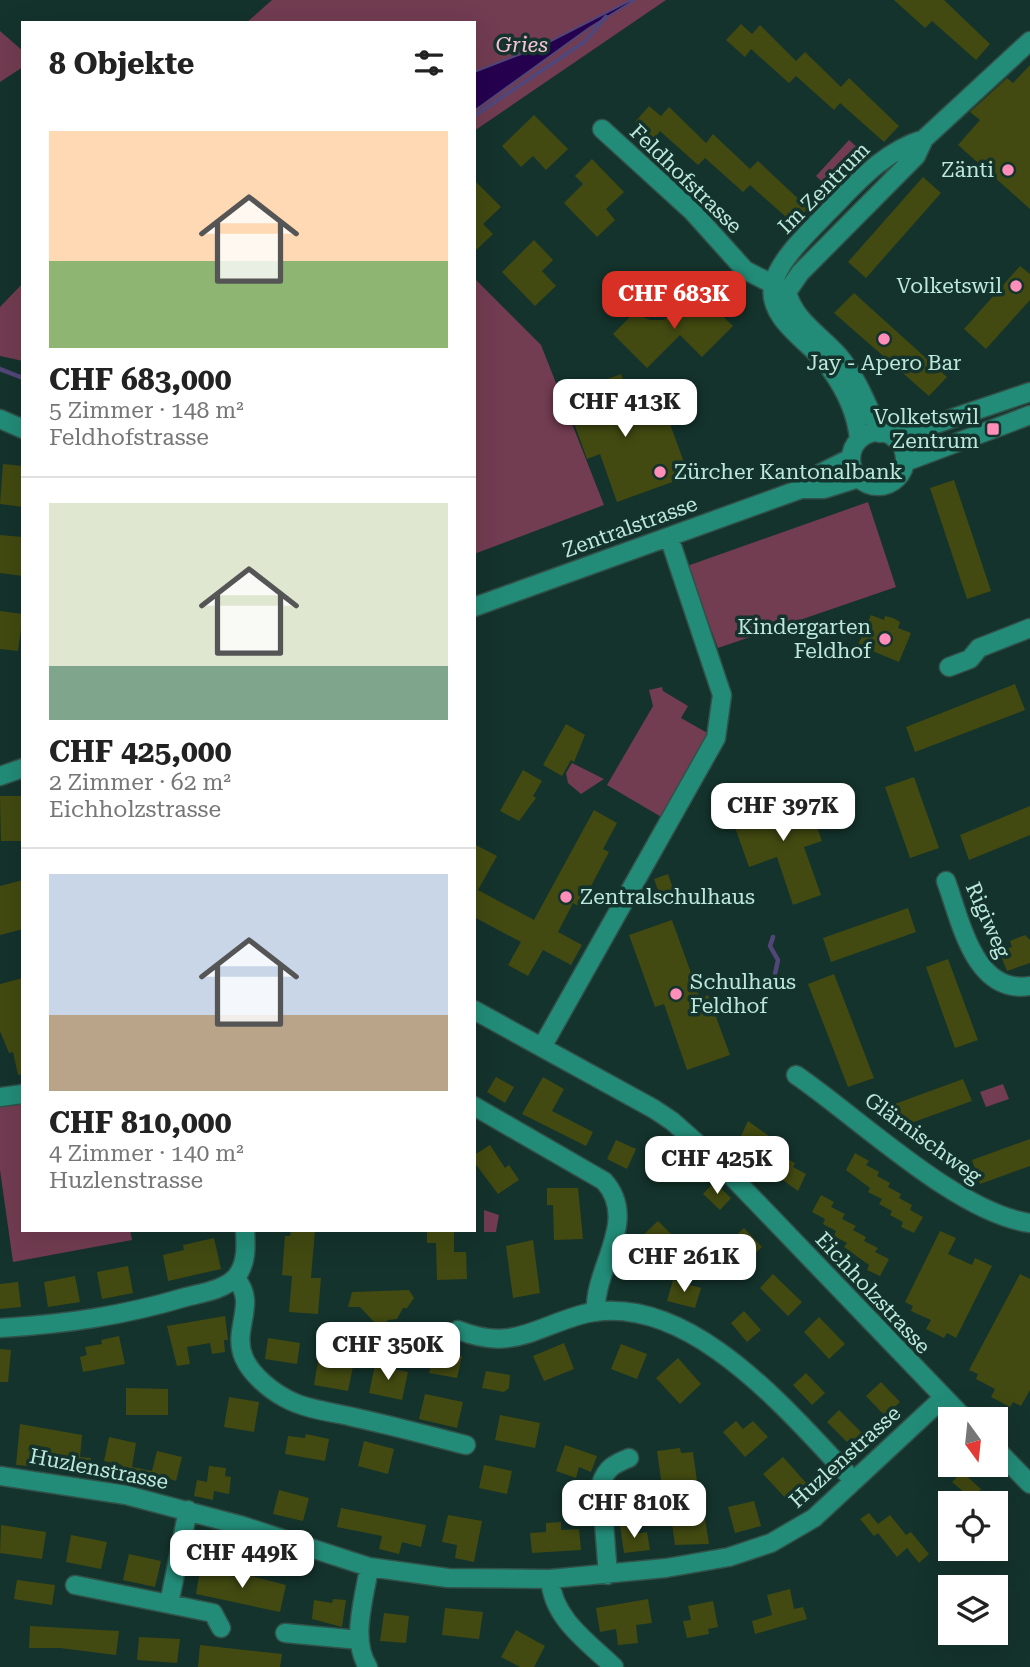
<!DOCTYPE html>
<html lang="de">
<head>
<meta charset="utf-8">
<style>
	:root { --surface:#fff; --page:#f6f6f6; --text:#222; --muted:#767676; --line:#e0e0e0; --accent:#d93025 }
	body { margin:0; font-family:"Roboto Serif",serif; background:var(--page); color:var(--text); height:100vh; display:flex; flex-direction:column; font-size:26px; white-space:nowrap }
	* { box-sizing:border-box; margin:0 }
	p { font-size:23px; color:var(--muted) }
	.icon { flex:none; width:38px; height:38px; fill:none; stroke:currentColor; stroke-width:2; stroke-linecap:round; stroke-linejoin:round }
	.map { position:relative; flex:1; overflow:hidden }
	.side { position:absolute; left:21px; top:21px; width:455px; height:1211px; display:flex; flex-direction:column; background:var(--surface); border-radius:0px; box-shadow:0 7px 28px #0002 }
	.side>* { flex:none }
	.needle { width:46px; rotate:165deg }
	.tools { position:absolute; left:938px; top:1407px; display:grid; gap:14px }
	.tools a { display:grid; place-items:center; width:70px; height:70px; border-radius:0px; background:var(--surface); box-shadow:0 7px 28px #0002; font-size:35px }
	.price { position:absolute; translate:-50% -60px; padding:0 16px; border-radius:14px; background:#fff; color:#222; font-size:23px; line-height:46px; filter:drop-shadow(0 2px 4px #0008) }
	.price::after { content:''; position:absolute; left:50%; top:42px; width:21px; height:16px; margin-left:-10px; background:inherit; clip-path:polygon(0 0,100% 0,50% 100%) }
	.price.active { background:var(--accent); color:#fff }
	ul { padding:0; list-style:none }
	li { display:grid; align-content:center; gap:14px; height:371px; padding:0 28px }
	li+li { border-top:2px solid var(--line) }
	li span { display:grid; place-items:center; height:217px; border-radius:0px; color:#555 }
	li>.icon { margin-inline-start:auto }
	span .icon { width:126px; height:126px; fill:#fffc; stroke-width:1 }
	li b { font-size:30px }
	h2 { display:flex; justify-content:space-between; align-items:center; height:84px; padding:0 28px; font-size:30px }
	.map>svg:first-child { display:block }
</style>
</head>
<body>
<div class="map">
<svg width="1030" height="1667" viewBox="0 0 1030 1667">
	<rect width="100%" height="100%" fill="#14332c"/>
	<path fill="#723c51" d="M272 0H666L474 131V23H246Z
		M0 31 23 51V67L0 82Z
		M849 140 868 157 835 194 816 176Z
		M474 278 541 345 604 505 474 554Z
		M23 283V361L0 356V307Z
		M868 502 896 587 718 648 687 566Z
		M662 687 663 691 688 706 681 718 711 735 663 818 607 785 653 706 649 690Z
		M572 763 604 779 581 794 568 783 566 773Z
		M1003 1084 1009 1099 986 1107 980 1092Z
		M0 1097 23 1102V1230H130L132 1240 13 1262 0 1170Z
		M484 1210 499 1215 496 1232H484Z"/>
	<path fill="#25004f" stroke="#524679" stroke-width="2" d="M631 0H635L589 28 474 111V72L539 47Z"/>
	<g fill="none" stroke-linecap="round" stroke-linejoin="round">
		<path stroke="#524679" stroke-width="4.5" d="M474 116 584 42 606 17
			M0 369 23 378
			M773 937 770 946 778 960 775 974"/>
	</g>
	<path fill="#424a11" d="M894 0H944L990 44 976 60 932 21 925 28Z
		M741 24 752 34 760 25 796 61 805 52 841 87 849 78 899 126 884 142 840 103 834 110 796 76 789 83 751 49 745 57 726 40Z
		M1030 65V209L958 145 980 120 970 112 1007 78 1013 83Z
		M649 106 661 116 669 107 706 143 713 134 750 169 758 161 808 208 794 224 750 185 743 192 705 158 698 165 660 131 654 139 635 122Z
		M534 115 568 149 546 170 533 156 521 167 502 146Z
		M592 159 624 192 606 209 615 220 597 237 564 203 583 184 575 176Z
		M923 177 941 193 866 278 848 262Z
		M474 180 501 207 483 224 493 234 474 252Z
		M534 240 553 260 542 271 556 286 535 306 502 272Z
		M1020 266 1030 274V300L986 349 964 329Z
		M854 293 947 377 929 396 834 313Z
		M700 294 733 326 702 357 680 335 647 368 613 334 634 313 650 320H663L676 314 686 300 695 299Z
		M621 374 639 423 666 413 689 476 617 502 600 454 587 459 564 395Z
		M3 464 23 466V507L0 504Z
		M954 480 991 591 967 599 930 488Z
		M0 535 23 537V576L0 573Z
		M0 611 23 614 18 651 0 649Z
		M871 615 884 620 885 616 893 618 900 622 898 628 911 633 899 662 858 645Z
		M1015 684 1025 710 915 752 906 727Z
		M566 724 585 735 574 762 571 760 562 776 543 765Z
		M523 770 542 781 533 796 536 798 519 821 500 811Z
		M914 777 939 848 910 858 885 787Z
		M805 793 822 841 804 847 821 895 793 905 777 857 749 867 732 819Z
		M0 796H23V841H1Z
		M1030 806V835L969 860 960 835Z
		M594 810 617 823 603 849 609 852 580 907 573 903 558 932 582 945 571 965 543 950 528 976 508 965 521 942 474 917V844L497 856 478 890 534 920Z
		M668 874 676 897 662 901 654 879Z
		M23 880V929L0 935V886Z
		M908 908 916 932 831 962 823 938Z
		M672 920 700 998 708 995 730 1055 687 1070 664 1004 655 1007 629 935Z
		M1025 935 1030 940V963L1007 971 999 951 1012 947 1010 941Z
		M948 959 978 1040 955 1048 926 967Z
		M834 974 874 1078 848 1087 808 984Z
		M23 978V1074L18 1075 13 1052 9 1053 0 1031V984Z
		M496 1077 514 1087 505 1103 487 1092Z
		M543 1077 564 1089 552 1111 593 1132 586 1146 522 1114Z
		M963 1079 972 1101 900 1127 892 1105Z
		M748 1121 773 1139 771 1144 784 1151 782 1156 795 1163 793 1167 806 1174 798 1191 773 1173 776 1168 762 1161 765 1157 751 1150 753 1146 740 1138Z
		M1030 1139V1166L980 1184 972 1160Z
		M616 1140 636 1149 627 1169 607 1159Z
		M490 1145 505 1168 509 1165 519 1180 498 1194 474 1162V1155Z
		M667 1149 683 1158 672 1177 656 1168Z
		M855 1153 869 1161 866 1165 879 1172 877 1176 890 1183 888 1187 901 1194 899 1198 912 1205 910 1210 923 1217 914 1233 901 1227 903 1222 890 1215 892 1211 879 1204 882 1199 868 1192 870 1188 846 1170Z
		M714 1182 731 1198 720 1210 703 1194Z
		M547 1188H578L583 1239 554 1240 553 1205H547Z
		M821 1195 834 1202 831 1207 845 1214 842 1219 856 1226 853 1230 866 1237 864 1241 878 1248 875 1252 889 1259 880 1276 867 1270 869 1265 844 1247 847 1243 834 1236 836 1231 823 1224 825 1219 812 1212Z
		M658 1221 679 1242 646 1274 624 1253Z
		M744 1228 762 1247 732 1274 715 1254Z
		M291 1230H315L311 1278H321L318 1314 289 1312 292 1276 282 1275 285 1236H290Z
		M427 1230H454V1252H466L467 1279 437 1280 436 1243H427Z
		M940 1231 956 1238 948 1254 972 1265 975 1258 992 1266 956 1338 947 1333 944 1338 926 1329 931 1320 911 1311 913 1306 905 1302Z
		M214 1238 221 1269 168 1281 163 1255 184 1250 183 1245Z
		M533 1240 540 1293 513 1298 506 1246Z
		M128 1266 133 1293 102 1299 97 1272Z
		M773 1274 802 1302 788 1316 760 1288Z
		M1020 1274 1030 1279V1390L1021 1406 1013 1402 1010 1407 991 1397 995 1389 976 1379 978 1374 969 1370Z
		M75 1276 80 1302 48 1307 44 1282Z
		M673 1280 701 1288 695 1308 667 1301Z
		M18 1282 21 1307 0 1309V1284Z
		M409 1290 414 1298 407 1308H403L397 1319 388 1320 385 1324H376L360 1307H348L352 1292Z
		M744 1311 761 1330 747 1342 731 1323Z
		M225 1316 228 1340H224L225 1352 212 1354 210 1343 187 1347 190 1364 177 1366 167 1326Z
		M819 1317 845 1344 829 1359 804 1332Z
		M119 1336 125 1364 83 1372 80 1357 87 1355 85 1347 102 1344 101 1340Z
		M268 1338 300 1343 297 1364 265 1359Z
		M564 1343 574 1369 544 1381 533 1356Z
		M621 1344 647 1354 637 1379 611 1369Z
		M0 1349 11 1350 8 1382H0Z
		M434 1350 462 1356 457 1378 429 1373Z
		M678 1358 701 1384 680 1404 656 1378Z
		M318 1361 353 1366 348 1391 314 1385Z
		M375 1365 408 1372 402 1400 369 1393Z
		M486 1371 510 1375 509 1388 504 1392 482 1388Z
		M806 1373 825 1393 812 1405 793 1385Z
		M881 1382 900 1402 885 1416 866 1396Z
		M126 1388 168 1389V1415H126Z
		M425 1394 463 1402 457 1428 419 1419Z
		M229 1397 259 1402 254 1432 224 1427Z
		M839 1410 863 1434 855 1441 851 1438 847 1442 827 1422Z
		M500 1415 540 1423 535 1448 495 1440Z
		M736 1421 743 1429 753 1421 768 1437 745 1457 723 1432Z
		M20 1424 82 1435 80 1457 91 1458 90 1473 72 1471V1463L44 1460 43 1467 16 1465Z
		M306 1434 329 1439 325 1461 285 1454 288 1436 305 1438Z
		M109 1437 136 1443 132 1467 152 1471 157 1451 182 1457 176 1481 170 1479 167 1491 119 1480 122 1465 104 1461Z
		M364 1441 394 1449 388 1474 358 1466Z
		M565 1445 597 1456 591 1472 579 1467 576 1478 556 1471Z
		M680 1448 681 1453 693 1452 697 1481 662 1486 657 1451Z
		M783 1457 808 1485 789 1502 763 1474Z
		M484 1465 512 1471 507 1494 479 1488Z
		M209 1466 226 1468 225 1476 231 1477 229 1494 214 1491 213 1500 194 1496 197 1480 207 1482Z
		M962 1472 981 1489 972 1499 952 1482Z
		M279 1490 309 1498 303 1521 273 1514Z
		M754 1501 761 1526 735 1533 728 1507Z
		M341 1508 426 1525 421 1547 402 1542 399 1554 379 1549 382 1536 337 1527Z
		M869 1513 878 1524 890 1515 906 1535 911 1532 929 1554 919 1563 907 1548 897 1557 878 1533 874 1536 860 1519Z
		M448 1515 482 1521 474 1562 455 1558 457 1545 442 1542Z
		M705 1519 709 1544 675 1545 672 1524Z
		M561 1522V1530L579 1529 581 1550 532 1553 530 1533 546 1532V1523Z
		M632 1524 633 1534 647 1532 650 1550 624 1553 620 1525Z
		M1 1525 46 1532 42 1559 0 1553Z
		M71 1535 107 1542 101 1569 66 1562Z
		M129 1554 161 1561 155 1587 123 1580Z
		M200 1570 246 1579 247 1575 286 1585 280 1612 196 1594Z
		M17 1580 55 1585 52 1605 14 1599Z
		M790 1589 794 1609 803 1607 807 1619 755 1634 752 1621 772 1615 767 1595Z
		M333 1599 346 1600 342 1627 312 1619 314 1600 332 1603Z
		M648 1599 652 1623 636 1625 638 1643 618 1645 616 1629 600 1632 596 1608Z
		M713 1601 718 1627 708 1629 709 1634 687 1638 683 1621 691 1620 688 1606Z
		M445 1608 483 1612 479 1639 442 1635Z
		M384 1613 409 1616 406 1643 380 1641Z
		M30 1626 119 1631 116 1655 60 1648H29Z
		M516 1630 545 1646 534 1667H520L501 1657Z
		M139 1637 180 1639 177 1663 137 1660Z
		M200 1645 282 1654 280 1667H198Z"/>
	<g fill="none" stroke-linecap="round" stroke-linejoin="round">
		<g stroke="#315149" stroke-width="21">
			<path id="minor" d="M602 129 692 211 745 270 784 290
				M787 292 800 273 916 156 924 139 1030 41
				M787 292C794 320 819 334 838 355 857 377 868 407 880 433
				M0 419 23 429
				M851 459a27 27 0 1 1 54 0a27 27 0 1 1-54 0Z
				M894 438 1030 392
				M859 440C857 413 845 389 829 367 812 343 767 320 773 286 777 261 810 231 827 213 856 184 882 152 924 139
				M905 462 1030 415
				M801 489 819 474 851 458
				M474 607 801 489H824L859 478
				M949 667 970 659 979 648 1030 628
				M0 776 23 768
				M946 881C961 921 974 995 1030 986
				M474 1010 654 1109 672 1121 716 1160 965 1419
				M542 1047 716 738 722 695 669 537
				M796 1075C859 1118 957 1213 1030 1223
				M0 1097 23 1094
				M474 1106 604 1181C640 1221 593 1268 596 1312
				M235 1278C259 1303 231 1329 244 1358 251 1374 270 1390 285 1398 306 1410 334 1412 357 1418 394 1426 430 1436 466 1445
				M0 1328C66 1324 122 1316 186 1297 202 1293 224 1290 236 1277 247 1264 246 1246 245 1230
				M458 1330C511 1351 532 1329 580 1315 687 1286 790 1414 854 1481
				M996 1449 1030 1484
				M0 1476 126 1495 243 1526 369 1567 448 1578 550 1579 666 1568 729 1557 771 1543 814 1518 943 1398
				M608 1575 601 1484C606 1468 614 1464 629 1458
				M550 1579C553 1619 587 1641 614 1667
				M75 1585 169 1604 188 1510
				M169 1604 213 1613 221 1628
				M285 1633 359 1640
				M368 1667C350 1639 365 1597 369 1567"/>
		</g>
		<use href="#minor" stroke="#228c78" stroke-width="18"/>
	</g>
	<g fill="#ff8eb9" stroke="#14332c" stroke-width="2.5">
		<circle cx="1008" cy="170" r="7"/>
		<circle cx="1016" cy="286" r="7"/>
		<circle cx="884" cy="339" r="7"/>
		<rect x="986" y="422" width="14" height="14" rx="3.5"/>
		<circle cx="660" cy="472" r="7"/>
		<circle cx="885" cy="639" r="7"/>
		<circle cx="566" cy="897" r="7"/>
		<circle cx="676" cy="994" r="7"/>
	</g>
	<g text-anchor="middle" stroke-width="7" stroke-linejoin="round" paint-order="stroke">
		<g font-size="21" font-style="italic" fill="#f7c3d4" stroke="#14332c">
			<text x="522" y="52">Gries</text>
		</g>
		<g font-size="21" fill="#bce9dc" stroke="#14332c" text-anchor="end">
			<text x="994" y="177">Zänti</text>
			<text x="1002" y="293">Volketswil</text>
			<text x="884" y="370" text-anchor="middle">Jay - Apero Bar</text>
			<text x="979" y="424">Volketswil<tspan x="979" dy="24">Zentrum</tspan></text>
			<text x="674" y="479" text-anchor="start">Zürcher Kantonalbank</text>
			<text x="871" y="634">Kindergarten<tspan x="871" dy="24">Feldhof</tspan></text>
			<text x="580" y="904" text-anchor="start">Zentralschulhaus</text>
			<text x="690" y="989" text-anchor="start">Schulhaus<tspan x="690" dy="24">Feldhof</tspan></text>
		</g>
		<g font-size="21" fill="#bce9dc" stroke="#14332c">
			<text transform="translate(686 179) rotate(44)" y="7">Feldhofstrasse</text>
			<text transform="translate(824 188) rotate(-45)" y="7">Im Zentrum</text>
			<text transform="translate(630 527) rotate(-20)" y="7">Zentralstrasse</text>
			<text transform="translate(988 920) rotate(66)" y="7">Rigiweg</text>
			<text transform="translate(923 1138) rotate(36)" y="7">Glärnischweg</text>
			<text transform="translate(873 1293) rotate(47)" y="7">Eichholzstrasse</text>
			<text transform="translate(845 1457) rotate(-42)" y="7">Huzlenstrasse</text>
			<text transform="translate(99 1469) rotate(11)" y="7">Huzlenstrasse</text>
		</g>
	</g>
</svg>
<div class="tools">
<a><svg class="needle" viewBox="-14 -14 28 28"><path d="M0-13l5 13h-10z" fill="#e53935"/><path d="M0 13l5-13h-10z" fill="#767676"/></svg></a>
<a><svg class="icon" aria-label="locate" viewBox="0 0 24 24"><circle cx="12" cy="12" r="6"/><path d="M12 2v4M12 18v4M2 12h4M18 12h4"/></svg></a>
<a><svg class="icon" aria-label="layers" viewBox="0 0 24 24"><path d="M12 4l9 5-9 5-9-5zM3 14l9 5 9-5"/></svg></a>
</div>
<b class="price active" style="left:674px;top:331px">CHF 683K</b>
<b class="price" style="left:625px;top:439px">CHF 413K</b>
<b class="price" style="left:783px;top:843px">CHF 397K</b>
<b class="price" style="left:717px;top:1196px">CHF 425K</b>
<b class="price" style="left:684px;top:1294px">CHF 261K</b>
<b class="price" style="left:388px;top:1382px">CHF 350K</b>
<b class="price" style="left:634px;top:1540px">CHF 810K</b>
<b class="price" style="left:242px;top:1590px">CHF 449K</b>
<section class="side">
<h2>8 Objekte<svg class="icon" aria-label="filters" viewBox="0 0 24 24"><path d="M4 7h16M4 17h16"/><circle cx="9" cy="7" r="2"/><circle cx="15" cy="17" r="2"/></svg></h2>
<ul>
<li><span style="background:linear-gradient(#ffd9b3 60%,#8fb573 0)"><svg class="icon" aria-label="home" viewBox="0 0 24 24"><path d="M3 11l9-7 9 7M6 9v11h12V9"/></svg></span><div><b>CHF 683,000</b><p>5 Zimmer · 148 m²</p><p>Feldhofstrasse</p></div></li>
<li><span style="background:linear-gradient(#dfe7d0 75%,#7fa58c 0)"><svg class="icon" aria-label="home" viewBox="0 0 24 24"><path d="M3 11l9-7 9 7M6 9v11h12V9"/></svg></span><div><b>CHF 425,000</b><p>2 Zimmer · 62 m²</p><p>Eichholzstrasse</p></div></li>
<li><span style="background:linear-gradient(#c9d6e8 65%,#b9a48a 0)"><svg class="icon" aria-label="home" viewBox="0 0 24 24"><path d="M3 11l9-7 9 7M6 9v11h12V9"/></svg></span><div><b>CHF 810,000</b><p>4 Zimmer · 140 m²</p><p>Huzlenstrasse</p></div></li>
</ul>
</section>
</div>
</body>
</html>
